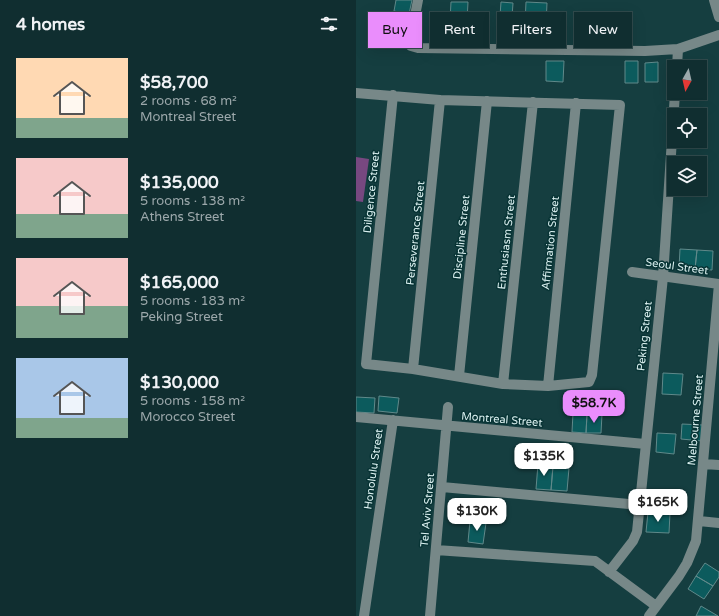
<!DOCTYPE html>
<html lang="en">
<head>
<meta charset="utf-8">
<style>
	:root { --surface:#102e30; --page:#1e3a3c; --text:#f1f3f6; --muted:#9ca8ab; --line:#304a4c; --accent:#ea8dfc }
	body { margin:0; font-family:"Varela Round",sans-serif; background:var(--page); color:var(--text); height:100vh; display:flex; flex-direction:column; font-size:15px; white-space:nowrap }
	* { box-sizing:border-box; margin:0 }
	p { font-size:13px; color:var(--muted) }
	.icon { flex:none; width:22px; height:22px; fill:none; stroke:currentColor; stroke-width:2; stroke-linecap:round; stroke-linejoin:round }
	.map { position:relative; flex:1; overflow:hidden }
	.sheet { display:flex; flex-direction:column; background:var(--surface); width:356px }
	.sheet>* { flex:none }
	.banner { position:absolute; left:12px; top:12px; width:291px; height:36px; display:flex; gap:8px }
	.needle { width:26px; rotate:188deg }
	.fabs { position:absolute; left:311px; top:60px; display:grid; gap:8px }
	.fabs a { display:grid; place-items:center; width:40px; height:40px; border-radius:0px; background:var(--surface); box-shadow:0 4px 16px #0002,0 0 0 1px var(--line); font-size:20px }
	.price { position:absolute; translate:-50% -34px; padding:0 9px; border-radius:8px; background:#fff; color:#222; font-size:13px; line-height:26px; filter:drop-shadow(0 1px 2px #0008) }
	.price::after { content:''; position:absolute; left:50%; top:24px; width:12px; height:9px; margin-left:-6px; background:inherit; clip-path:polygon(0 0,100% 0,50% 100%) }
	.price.current { background:var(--accent); color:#111 }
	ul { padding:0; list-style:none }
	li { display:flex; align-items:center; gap:12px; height:100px; padding:0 16px }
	li span { display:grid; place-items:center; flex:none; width:112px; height:80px; border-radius:0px; color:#555 }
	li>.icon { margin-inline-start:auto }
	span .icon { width:48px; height:48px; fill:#fffc; stroke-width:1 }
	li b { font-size:17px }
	h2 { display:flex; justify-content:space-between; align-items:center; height:48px; padding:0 16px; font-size:17px }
	.tag { padding:0 14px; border-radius:0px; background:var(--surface); box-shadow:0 4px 16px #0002,0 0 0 1px var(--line); font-size:14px; line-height:36px }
	.tag.current { background:var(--accent); color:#111 }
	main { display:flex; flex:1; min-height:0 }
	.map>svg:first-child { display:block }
</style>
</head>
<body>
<main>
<section class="sheet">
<h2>4 homes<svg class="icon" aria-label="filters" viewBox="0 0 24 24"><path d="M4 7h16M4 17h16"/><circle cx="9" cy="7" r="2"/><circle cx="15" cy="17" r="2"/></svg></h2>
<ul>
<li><span style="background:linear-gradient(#ffd9b3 75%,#7fa58c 0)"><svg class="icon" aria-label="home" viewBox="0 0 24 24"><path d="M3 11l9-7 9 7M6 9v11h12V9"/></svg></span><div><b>$58,700</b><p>2 rooms · 68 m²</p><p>Montreal Street</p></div></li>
<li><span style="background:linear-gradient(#f6c9c9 70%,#7fa58c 0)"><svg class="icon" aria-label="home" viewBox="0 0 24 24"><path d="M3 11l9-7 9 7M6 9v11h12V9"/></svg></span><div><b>$135,000</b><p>5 rooms · 138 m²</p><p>Athens Street</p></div></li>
<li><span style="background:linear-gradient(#f6c9c9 60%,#7fa58c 0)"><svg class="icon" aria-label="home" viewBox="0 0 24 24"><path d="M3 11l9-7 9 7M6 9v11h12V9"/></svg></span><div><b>$165,000</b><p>5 rooms · 183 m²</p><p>Peking Street</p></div></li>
<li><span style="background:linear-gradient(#a9c7e8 75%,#7fa58c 0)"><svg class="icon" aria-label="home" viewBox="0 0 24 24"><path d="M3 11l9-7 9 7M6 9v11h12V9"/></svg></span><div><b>$130,000</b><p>5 rooms · 158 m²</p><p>Morocco Street</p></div></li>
</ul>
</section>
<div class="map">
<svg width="363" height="616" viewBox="0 0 363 616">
	<rect width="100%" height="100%" fill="#153e40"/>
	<path fill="#774880" d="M0 157 13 159 7 202 0 201Z"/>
	<path fill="#0c5b5d" stroke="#60898a" d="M40 0H56L53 14 38 11Z
		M95 2H112L111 21 94 20Z
		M145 2 157 3 156 17 144 16Z
		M170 2 191 3 190 24 169 23Z
		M225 20 254 22 253 43 224 41Z
		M195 22 209 24 207 41 193 39Z
		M190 61H208L207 82 190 81Z
		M269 61H282V83H269Z
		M302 62V82H289V63Z
		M324 249 341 250 339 269 323 268Z
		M341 250 357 251 356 270 339 269Z
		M307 373 327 374 325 395 306 394Z
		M23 396 43 398 41 413 22 411Z
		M0 397 19 398 18 413 0 412Z
		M217 413 231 414 230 433 216 432Z
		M231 414H246L245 433H230Z
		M326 424 347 425 346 441 325 439Z
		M301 433 320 434 318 454 300 452Z
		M182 464 197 466 195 490 180 489Z
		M197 466 213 468 211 491 195 490Z
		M292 512 314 513 313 533 290 532Z
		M114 521 130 523 127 544 112 542Z
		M349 563 363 572V577L357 586 340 576Z
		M340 576 357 586 348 599 332 589Z
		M345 606 362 616H340Z"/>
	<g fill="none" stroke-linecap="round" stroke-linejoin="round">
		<path stroke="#788" stroke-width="10" d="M62 0 54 42 55 46 62 48 289 51 322 49 363 35
			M358 0 363 17
			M321 67 322 49
			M0 93 84 100 264 105 236 375 233 382 192 386 147 384 57 369 10 364 37 95
			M276 272 363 284
			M57 369 84 100
			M103 376 131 101
			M147 384 177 102
			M192 386 220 103
			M0 417 289 444
			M348 464 363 465
			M86 487 284 505
			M343 521 363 523
			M80 550 239 561 300 606
			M253 572 277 541 281 532 307 277 319 93
			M8 616 37 420
			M74 616 92 407
			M293 616 323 576 331 563 340 541 363 284"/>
	</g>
	<g text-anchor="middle" stroke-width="3" stroke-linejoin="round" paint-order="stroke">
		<g font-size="11" fill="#dcf1f1" stroke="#083435">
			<text transform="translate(15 192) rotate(-84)" y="4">Diligence Street</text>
			<text transform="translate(59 233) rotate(-84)" y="4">Perseverance Street</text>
			<text transform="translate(105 237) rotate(-84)" y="4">Discipline Street</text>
			<text transform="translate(150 242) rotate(-84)" y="4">Enthusiasm Street</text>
			<text transform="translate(194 243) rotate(-84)" y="4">Affirmation Street</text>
			<text transform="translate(321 266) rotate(8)" y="4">Seoul Street</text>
			<text transform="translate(288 336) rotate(-84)" y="4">Peking Street</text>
			<text transform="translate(146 419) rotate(5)" y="4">Montreal Street</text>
			<text transform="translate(339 420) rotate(-85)" y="4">Melbourne Street</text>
			<text transform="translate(17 469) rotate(-82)" y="4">Honolulu Street</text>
			<text transform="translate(71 510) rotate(-85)" y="4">Tel Aviv Street</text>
		</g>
	</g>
</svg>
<div class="fabs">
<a><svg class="needle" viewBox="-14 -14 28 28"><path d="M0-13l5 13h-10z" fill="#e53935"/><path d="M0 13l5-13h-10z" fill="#9ca8ab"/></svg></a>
<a><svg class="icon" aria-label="locate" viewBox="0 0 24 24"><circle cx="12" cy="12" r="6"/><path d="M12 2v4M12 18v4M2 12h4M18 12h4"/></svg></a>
<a><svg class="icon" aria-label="layers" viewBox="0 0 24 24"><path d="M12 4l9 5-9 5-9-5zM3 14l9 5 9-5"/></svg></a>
</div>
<b class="price current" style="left:238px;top:424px">$58.7K</b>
<b class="price" style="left:188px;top:477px">$135K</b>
<b class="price" style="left:302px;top:523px">$165K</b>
<b class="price" style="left:121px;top:532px">$130K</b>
<div class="banner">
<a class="tag current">Buy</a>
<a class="tag">Rent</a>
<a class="tag">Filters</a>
<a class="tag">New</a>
</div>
</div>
</main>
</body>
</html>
